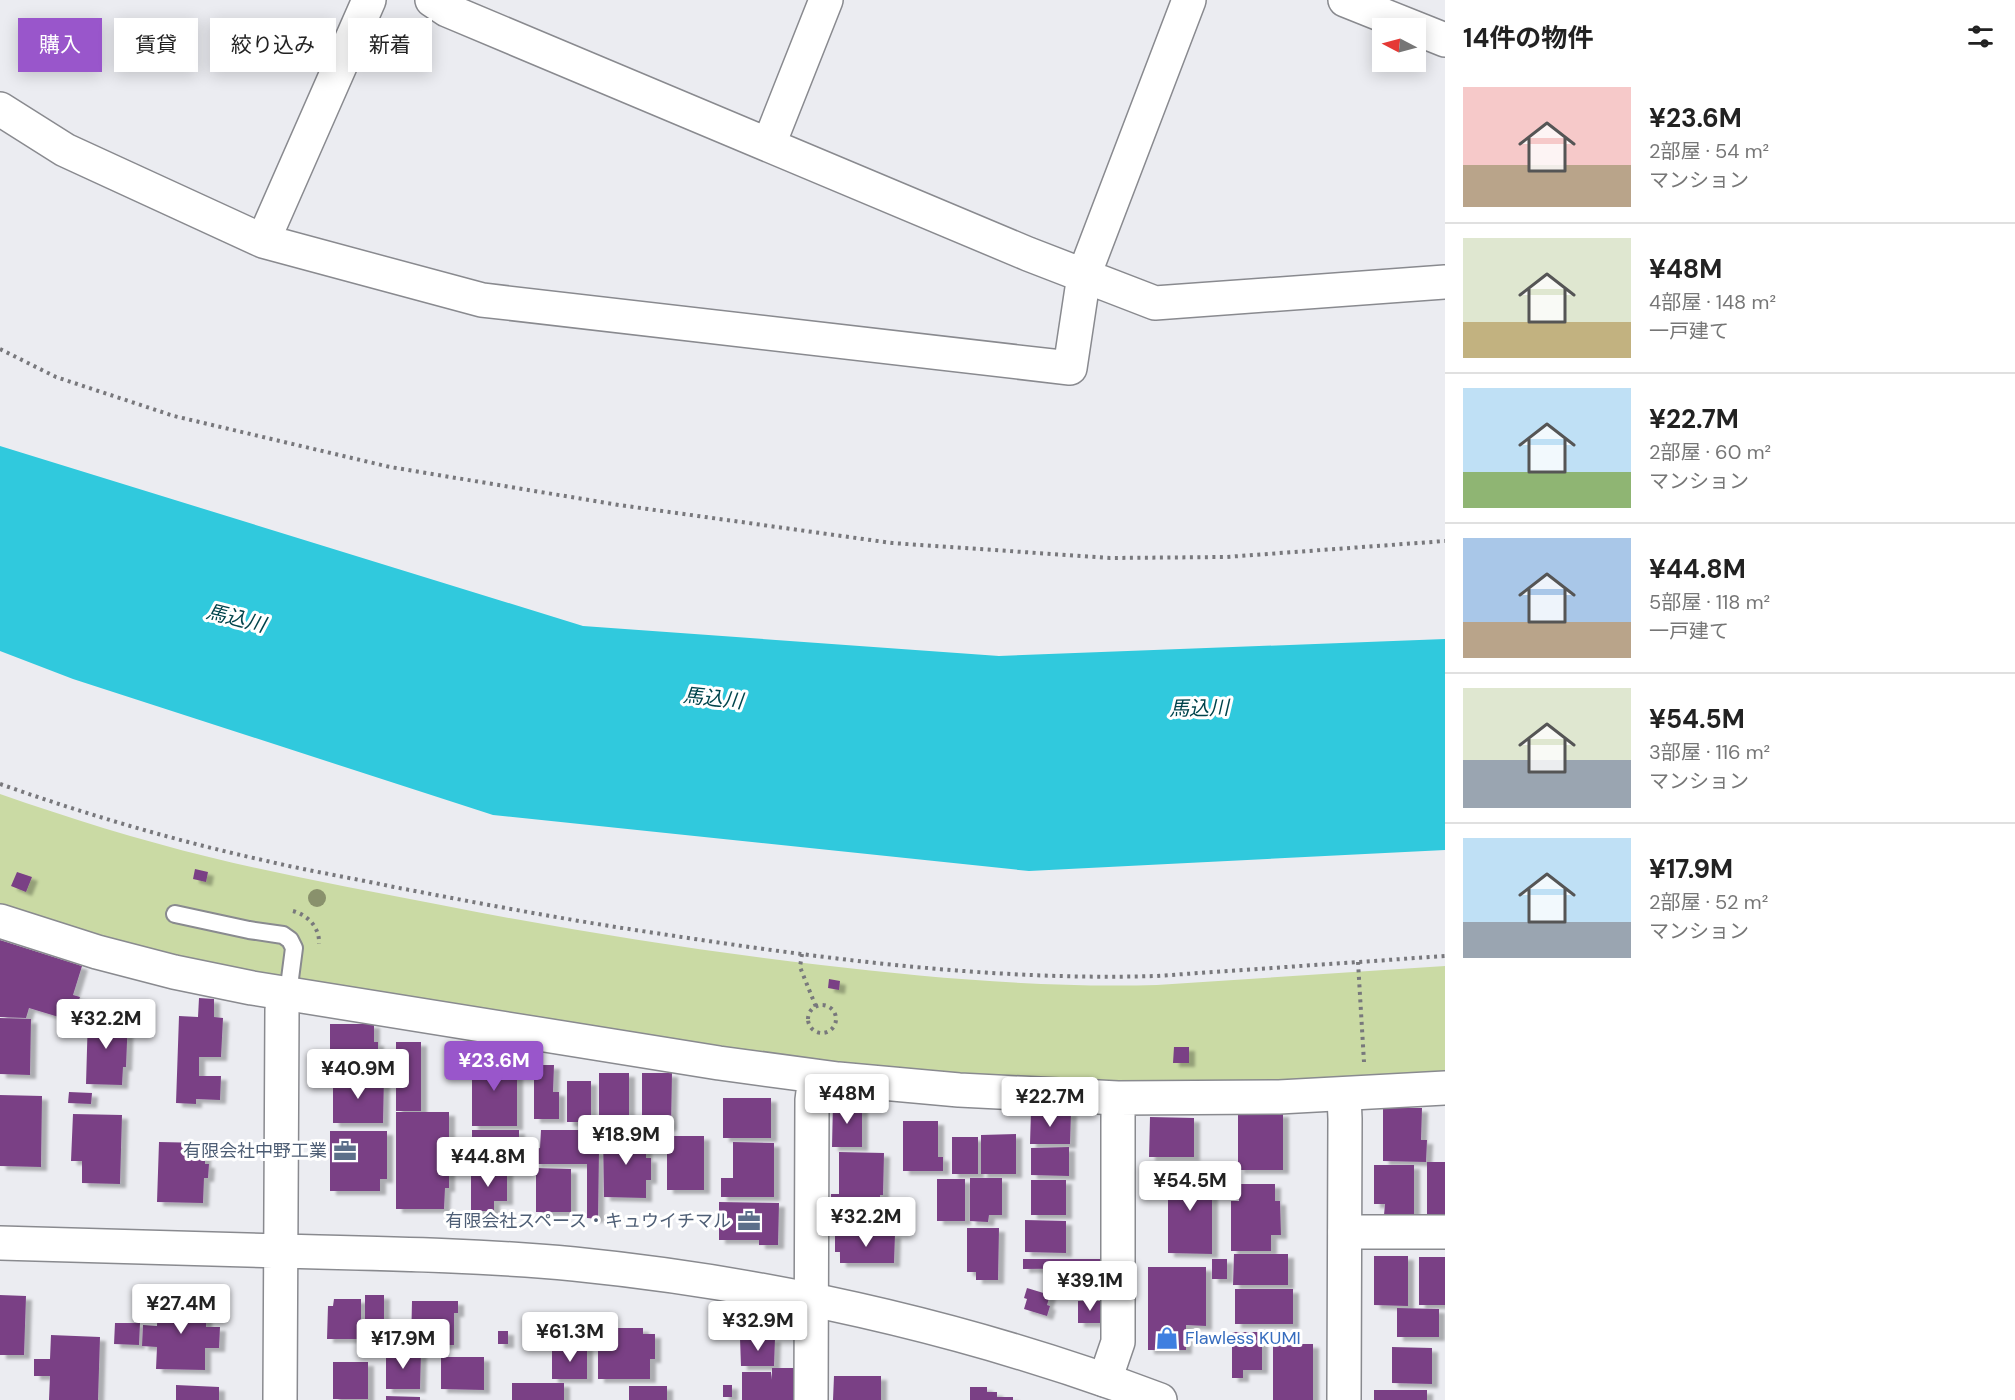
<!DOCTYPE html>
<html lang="ja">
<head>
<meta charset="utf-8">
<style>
	:root { --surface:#fff; --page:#f6f6f6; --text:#222; --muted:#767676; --line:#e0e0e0; --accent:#9956cb }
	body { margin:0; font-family:"DM Sans","Noto Sans JP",sans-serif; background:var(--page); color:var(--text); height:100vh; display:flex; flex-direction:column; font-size:22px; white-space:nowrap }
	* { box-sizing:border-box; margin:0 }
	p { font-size:20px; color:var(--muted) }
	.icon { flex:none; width:33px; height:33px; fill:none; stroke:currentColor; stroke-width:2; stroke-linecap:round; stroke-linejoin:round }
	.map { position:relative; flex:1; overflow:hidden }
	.panel { display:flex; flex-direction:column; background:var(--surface); width:570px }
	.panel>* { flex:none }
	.guide { position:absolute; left:18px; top:18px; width:570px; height:54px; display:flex; gap:12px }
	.needle { width:39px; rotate:276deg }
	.tools { position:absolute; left:1372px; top:18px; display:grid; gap:12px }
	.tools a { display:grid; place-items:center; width:54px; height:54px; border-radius:0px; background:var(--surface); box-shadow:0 3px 15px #0003; font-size:30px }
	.price { position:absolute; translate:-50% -51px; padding:0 14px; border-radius:6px; background:#fff; color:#222; font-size:20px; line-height:39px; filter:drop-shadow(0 2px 3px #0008) }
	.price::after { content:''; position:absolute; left:50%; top:36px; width:18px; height:14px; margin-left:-9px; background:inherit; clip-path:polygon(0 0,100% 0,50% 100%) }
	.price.current { background:var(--accent); color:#fff }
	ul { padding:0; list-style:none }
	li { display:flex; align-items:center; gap:18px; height:150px; padding:0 18px }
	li+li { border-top:2px solid var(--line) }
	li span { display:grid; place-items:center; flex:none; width:168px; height:120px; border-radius:0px; color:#555 }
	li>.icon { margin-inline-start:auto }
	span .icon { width:72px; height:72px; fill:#fffc; stroke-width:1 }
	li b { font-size:26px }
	h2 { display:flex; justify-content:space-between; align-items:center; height:72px; padding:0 18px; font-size:26px }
	.chip { padding:0 21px; border-radius:0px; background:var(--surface); box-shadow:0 3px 15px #0003; font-size:21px; line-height:54px }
	.chip.current { background:var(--accent); color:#fff }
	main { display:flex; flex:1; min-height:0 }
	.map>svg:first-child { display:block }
</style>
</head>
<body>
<main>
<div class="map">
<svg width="1445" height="1400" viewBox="0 0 1445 1400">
	<defs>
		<filter id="shadow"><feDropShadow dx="6" dy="4" stdDeviation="1.5" flood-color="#0004"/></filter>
	</defs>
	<rect width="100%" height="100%" fill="#ebecf1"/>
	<path fill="#cadaa4" d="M0 794C69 818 139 840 209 857 286 876 364 890 441 905 567 930 693 950 821 965 932 978 1044 988 1157 985L1445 966V1074L1239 1084 1039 1081 800 1060 255 975 177 958 0 906Z"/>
	<path fill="#30c9dd" d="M0 446 583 626 999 656 1445 639V850L1029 871 493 815 73 679 0 651Z"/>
	<path fill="#7a4185" filter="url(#shadow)" d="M195 869 208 872 206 882 193 879Z
		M17 872 32 877 26 892 11 886Z
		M0 940 82 966 73 995 80 997 72 1021 29 1008 26 1018 0 1017Z
		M829 979 840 981 839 990 828 988Z
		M199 998 214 999V1017L223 1018 221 1057H199V1076H221L220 1100 196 1099V1104L176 1103 179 1016 198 1017Z
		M88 1015 128 1017 126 1067H123L122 1085 86 1084Z
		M0 1018 31 1019 30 1075 0 1074Z
		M330 1024H374V1042H378V1061L330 1060Z
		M396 1042H421V1111H396Z
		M1174 1047H1189V1063H1173Z
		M472 1058H517V1126H472Z
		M534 1065H554L553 1092H559V1119H534Z
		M599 1073H629V1126H599Z
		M642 1073H672L671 1127 642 1126Z
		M333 1076 384 1077 383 1123H333Z
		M567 1081H591V1122H567Z
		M69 1092 92 1093 91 1104 68 1103Z
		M0 1095 42 1096 41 1167 0 1166Z
		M723 1098H771V1138H723Z
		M833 1102H862V1147H832Z
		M1383 1108H1422L1421 1140H1427L1426 1162 1383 1161Z
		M396 1112H449V1188H445L444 1209H396Z
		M1031 1112H1071L1070 1144H1030Z
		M1238 1113H1283V1170H1238Z
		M73 1114 122 1115 120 1184 82 1183V1161H71Z
		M1150 1117 1194 1118V1157H1149Z
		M903 1121H938V1157H943V1171H903Z
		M472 1130H519V1149H514V1158L508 1157 507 1163H472Z
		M541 1130H587L586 1151H599L598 1219 587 1218V1164H535V1149L540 1148Z
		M330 1131H387V1179H380V1191H330Z
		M603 1134H646V1158H651V1180H646V1198L604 1197Z
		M1016 1134V1174H981V1135Z
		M667 1136H704V1190H667Z
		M952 1137H978V1174H952Z
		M159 1142 205 1143V1164H209L208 1178H204L203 1203 157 1202Z
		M733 1142 774 1143V1197H721V1178H733Z
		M1069 1147V1176L1031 1175V1148Z
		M839 1152 884 1153 883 1195H880V1214H831V1194H839Z
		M1427 1162H1445V1216H1427Z
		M1374 1165H1414V1215H1384L1385 1204H1374Z
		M471 1168H507V1201H494V1211H471Z
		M536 1168 571 1169V1212H536Z
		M1168 1171H1212V1254L1168 1253Z
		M970 1178H1002V1215H989L988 1222 970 1221Z
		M937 1179H965V1221H937Z
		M1031 1180H1066V1215H1031Z
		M1239 1184H1275V1201H1280L1281 1235H1271V1251H1231V1201H1239Z
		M719 1202 779 1203 778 1245H759V1240H719Z
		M1025 1220 1066 1221V1253L1025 1252Z
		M967 1228H999L998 1280H976V1272H967Z
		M835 1234H895L894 1263H840V1252H835Z
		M1234 1254H1288V1285H1233Z
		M1374 1256H1408V1306L1374 1305Z
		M1419 1257H1445V1305H1419Z
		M1023 1259H1104V1268L1023 1269Z
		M1212 1259H1227V1279H1212Z
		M1148 1267H1206V1326L1186 1325V1350H1148Z
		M1027 1288 1050 1295 1047 1305 1050 1306 1047 1316 1024 1309 1027 1299 1024 1298Z
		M1235 1289H1293V1324H1235Z
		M0 1295 26 1296 24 1355H0Z
		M365 1295H384V1321H396V1345H365Z
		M158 1299 207 1301 206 1327H220L219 1348H205V1370L156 1369 157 1347 142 1346 143 1325 157 1326Z
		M334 1299H361V1339H327L328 1306H333Z
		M412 1301H458V1313H454V1345H411Z
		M1078 1301H1103V1323H1078Z
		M1397 1308 1439 1309V1337H1397Z
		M115 1323H140L139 1345 114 1344Z
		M598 1328H643V1334H655V1359H650V1379H598Z
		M498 1331H508V1344H498Z
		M1232 1332H1262V1370H1243V1378H1232Z
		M51 1335 100 1337 98 1400H49L50 1376H34V1359H50Z
		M740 1338H775L774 1366H741Z
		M1273 1344H1313V1400H1273Z
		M565 1345H587V1379H552V1349L565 1350Z
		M1392 1347 1432 1348V1384L1392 1383Z
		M386 1351 421 1352 420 1389H386Z
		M441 1357H484V1390L441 1389Z
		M333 1362H368V1399H333Z
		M772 1368H798V1400H742V1372H771L772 1380Z
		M834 1376H881V1400H833Z
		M512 1383H564V1400H512Z
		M176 1385 219 1387V1400H176Z
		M723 1385H732V1397H723Z
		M629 1386H667V1400H629Z
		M970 1387H987V1392H997V1397H1013V1400H970Z
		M1374 1390H1427V1400H1374Z
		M386 1396 420 1397V1400H386Z"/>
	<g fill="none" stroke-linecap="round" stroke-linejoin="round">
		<g stroke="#898a8f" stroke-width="20">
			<path id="service" d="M175 914 249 930 283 935 290 940 294 948 288 994"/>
		</g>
		<g stroke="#898a8f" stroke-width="36">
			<path id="minor" d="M432 0 447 10 1028 254 1155 303 1445 282
				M1345 0 1445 40
				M0 109 65 150 263 241 482 300 1070 368 1084 275 1189 0
				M769 144 826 0
				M263 241 369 0
				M0 921 97 952 174 972 252 988 719 1063 838 1079 959 1090 1118 1098 1279 1097 1445 1088
				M1345 1232H1445
				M1105 1380 1118 1342V1098
				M811 1400 812 1100 815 1076"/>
		</g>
		<g stroke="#898a8f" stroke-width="36">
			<path id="tertiary" d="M1344 1095 1345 1119 1344 1400
				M0 1243C106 1246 213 1249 319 1252 404 1254 489 1256 574 1264 774 1284 971 1329 1160 1400
				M280 1400 282 1010 284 994"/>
		</g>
		<path stroke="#78787c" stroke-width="4" stroke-dasharray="3 4.5" stroke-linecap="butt" d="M0 349 56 377 174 416 390 467 619 505 892 543 1110 558 1226 557 1445 541
			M0 784C88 815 176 841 267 861 309 871 352 878 394 887 483 904 572 921 662 934 825 959 991 981 1156 976L1445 956
			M293 911C308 915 320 928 319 944
			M802 954 800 967 816 1007
			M1358 962 1364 1062
			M808 1019a14 14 0 1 1 28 0a14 14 0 1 1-28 0Z"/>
		<use href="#service" stroke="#fff" stroke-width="16"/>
		<use href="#minor" stroke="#fff" stroke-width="33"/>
		<use href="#tertiary" stroke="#fff" stroke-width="33"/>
	</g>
	<circle fill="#89916c" cx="317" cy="898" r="9"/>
	<defs>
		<g id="office-bare" transform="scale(1.8)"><path d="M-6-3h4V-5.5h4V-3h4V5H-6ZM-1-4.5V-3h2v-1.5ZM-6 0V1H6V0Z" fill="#5c6f8a" stroke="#fff" stroke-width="2.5" paint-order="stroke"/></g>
		<g id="shop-bare" transform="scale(1.8)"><path d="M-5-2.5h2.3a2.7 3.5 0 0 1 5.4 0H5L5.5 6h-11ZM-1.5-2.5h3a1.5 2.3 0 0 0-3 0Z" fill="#3f7fe0" stroke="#fff" stroke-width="2.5" paint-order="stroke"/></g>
	</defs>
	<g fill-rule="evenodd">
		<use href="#office-bare" x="345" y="1151"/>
		<use href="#office-bare" x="749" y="1221"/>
		<use href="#shop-bare" x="1167" y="1338"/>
	</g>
	<g text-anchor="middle" stroke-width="6" stroke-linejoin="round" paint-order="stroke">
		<g font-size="18" fill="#4e5e75" stroke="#fff" text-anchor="end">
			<text x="327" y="1157">有限会社中野工業</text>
			<text x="731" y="1227">有限会社スペース・キュウイチマル</text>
		</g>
		<g font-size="18" fill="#366cbe" stroke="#fff" text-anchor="start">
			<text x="1185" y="1344">Flawless KUMI</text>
		</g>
		<g font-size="20" font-style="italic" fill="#00444c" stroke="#fff">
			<text transform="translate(236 618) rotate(14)" y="7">馬込川</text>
			<text transform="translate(713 698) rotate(6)" y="7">馬込川</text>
			<text transform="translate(1199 708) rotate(-1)" y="7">馬込川</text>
		</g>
	</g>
</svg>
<div class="tools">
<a><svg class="needle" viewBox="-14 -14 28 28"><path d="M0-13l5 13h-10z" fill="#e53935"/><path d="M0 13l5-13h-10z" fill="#767676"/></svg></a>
</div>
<b class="price" style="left:106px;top:1050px">¥32.2M</b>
<b class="price current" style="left:494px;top:1092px">¥23.6M</b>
<b class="price" style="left:358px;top:1100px">¥40.9M</b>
<b class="price" style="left:847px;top:1125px">¥48M</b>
<b class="price" style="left:1050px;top:1128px">¥22.7M</b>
<b class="price" style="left:626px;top:1166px">¥18.9M</b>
<b class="price" style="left:488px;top:1188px">¥44.8M</b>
<b class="price" style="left:1190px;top:1212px">¥54.5M</b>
<b class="price" style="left:866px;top:1248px">¥32.2M</b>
<b class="price" style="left:1090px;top:1312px">¥39.1M</b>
<b class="price" style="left:181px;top:1335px">¥27.4M</b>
<b class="price" style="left:758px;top:1352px">¥32.9M</b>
<b class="price" style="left:570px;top:1363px">¥61.3M</b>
<b class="price" style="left:403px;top:1370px">¥17.9M</b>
<div class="guide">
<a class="chip current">購入</a>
<a class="chip">賃貸</a>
<a class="chip">絞り込み</a>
<a class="chip">新着</a>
</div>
</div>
<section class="panel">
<h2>14件の物件<svg class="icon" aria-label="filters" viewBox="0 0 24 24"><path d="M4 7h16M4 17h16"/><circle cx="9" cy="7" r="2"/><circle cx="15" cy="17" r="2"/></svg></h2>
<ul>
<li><span style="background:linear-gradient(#f6c9c9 65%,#b9a48a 0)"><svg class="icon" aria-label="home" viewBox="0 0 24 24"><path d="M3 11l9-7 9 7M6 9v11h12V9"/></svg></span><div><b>¥23.6M</b><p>2部屋 · 54 m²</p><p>マンション</p></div></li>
<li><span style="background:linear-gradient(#dfe7d0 70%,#c2b280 0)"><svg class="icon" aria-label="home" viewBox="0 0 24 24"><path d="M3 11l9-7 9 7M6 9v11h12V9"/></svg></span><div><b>¥48M</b><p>4部屋 · 148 m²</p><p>一戸建て</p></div></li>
<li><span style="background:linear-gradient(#bfe0f5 70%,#8fb573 0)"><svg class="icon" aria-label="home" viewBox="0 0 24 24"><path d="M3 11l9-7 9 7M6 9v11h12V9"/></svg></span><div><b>¥22.7M</b><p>2部屋 · 60 m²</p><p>マンション</p></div></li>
<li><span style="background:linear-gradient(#a9c7e8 70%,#b9a48a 0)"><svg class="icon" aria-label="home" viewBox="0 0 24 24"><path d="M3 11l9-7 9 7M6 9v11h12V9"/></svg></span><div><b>¥44.8M</b><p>5部屋 · 118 m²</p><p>一戸建て</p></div></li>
<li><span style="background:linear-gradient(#dfe7d0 60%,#9aa5b1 0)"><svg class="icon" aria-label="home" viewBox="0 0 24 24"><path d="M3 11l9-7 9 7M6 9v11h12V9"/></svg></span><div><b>¥54.5M</b><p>3部屋 · 116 m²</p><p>マンション</p></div></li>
<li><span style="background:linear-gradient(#bfe0f5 70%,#9aa5b1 0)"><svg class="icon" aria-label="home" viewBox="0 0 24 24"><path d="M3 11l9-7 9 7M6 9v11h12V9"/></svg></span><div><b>¥17.9M</b><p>2部屋 · 52 m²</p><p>マンション</p></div></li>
</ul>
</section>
</main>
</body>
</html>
